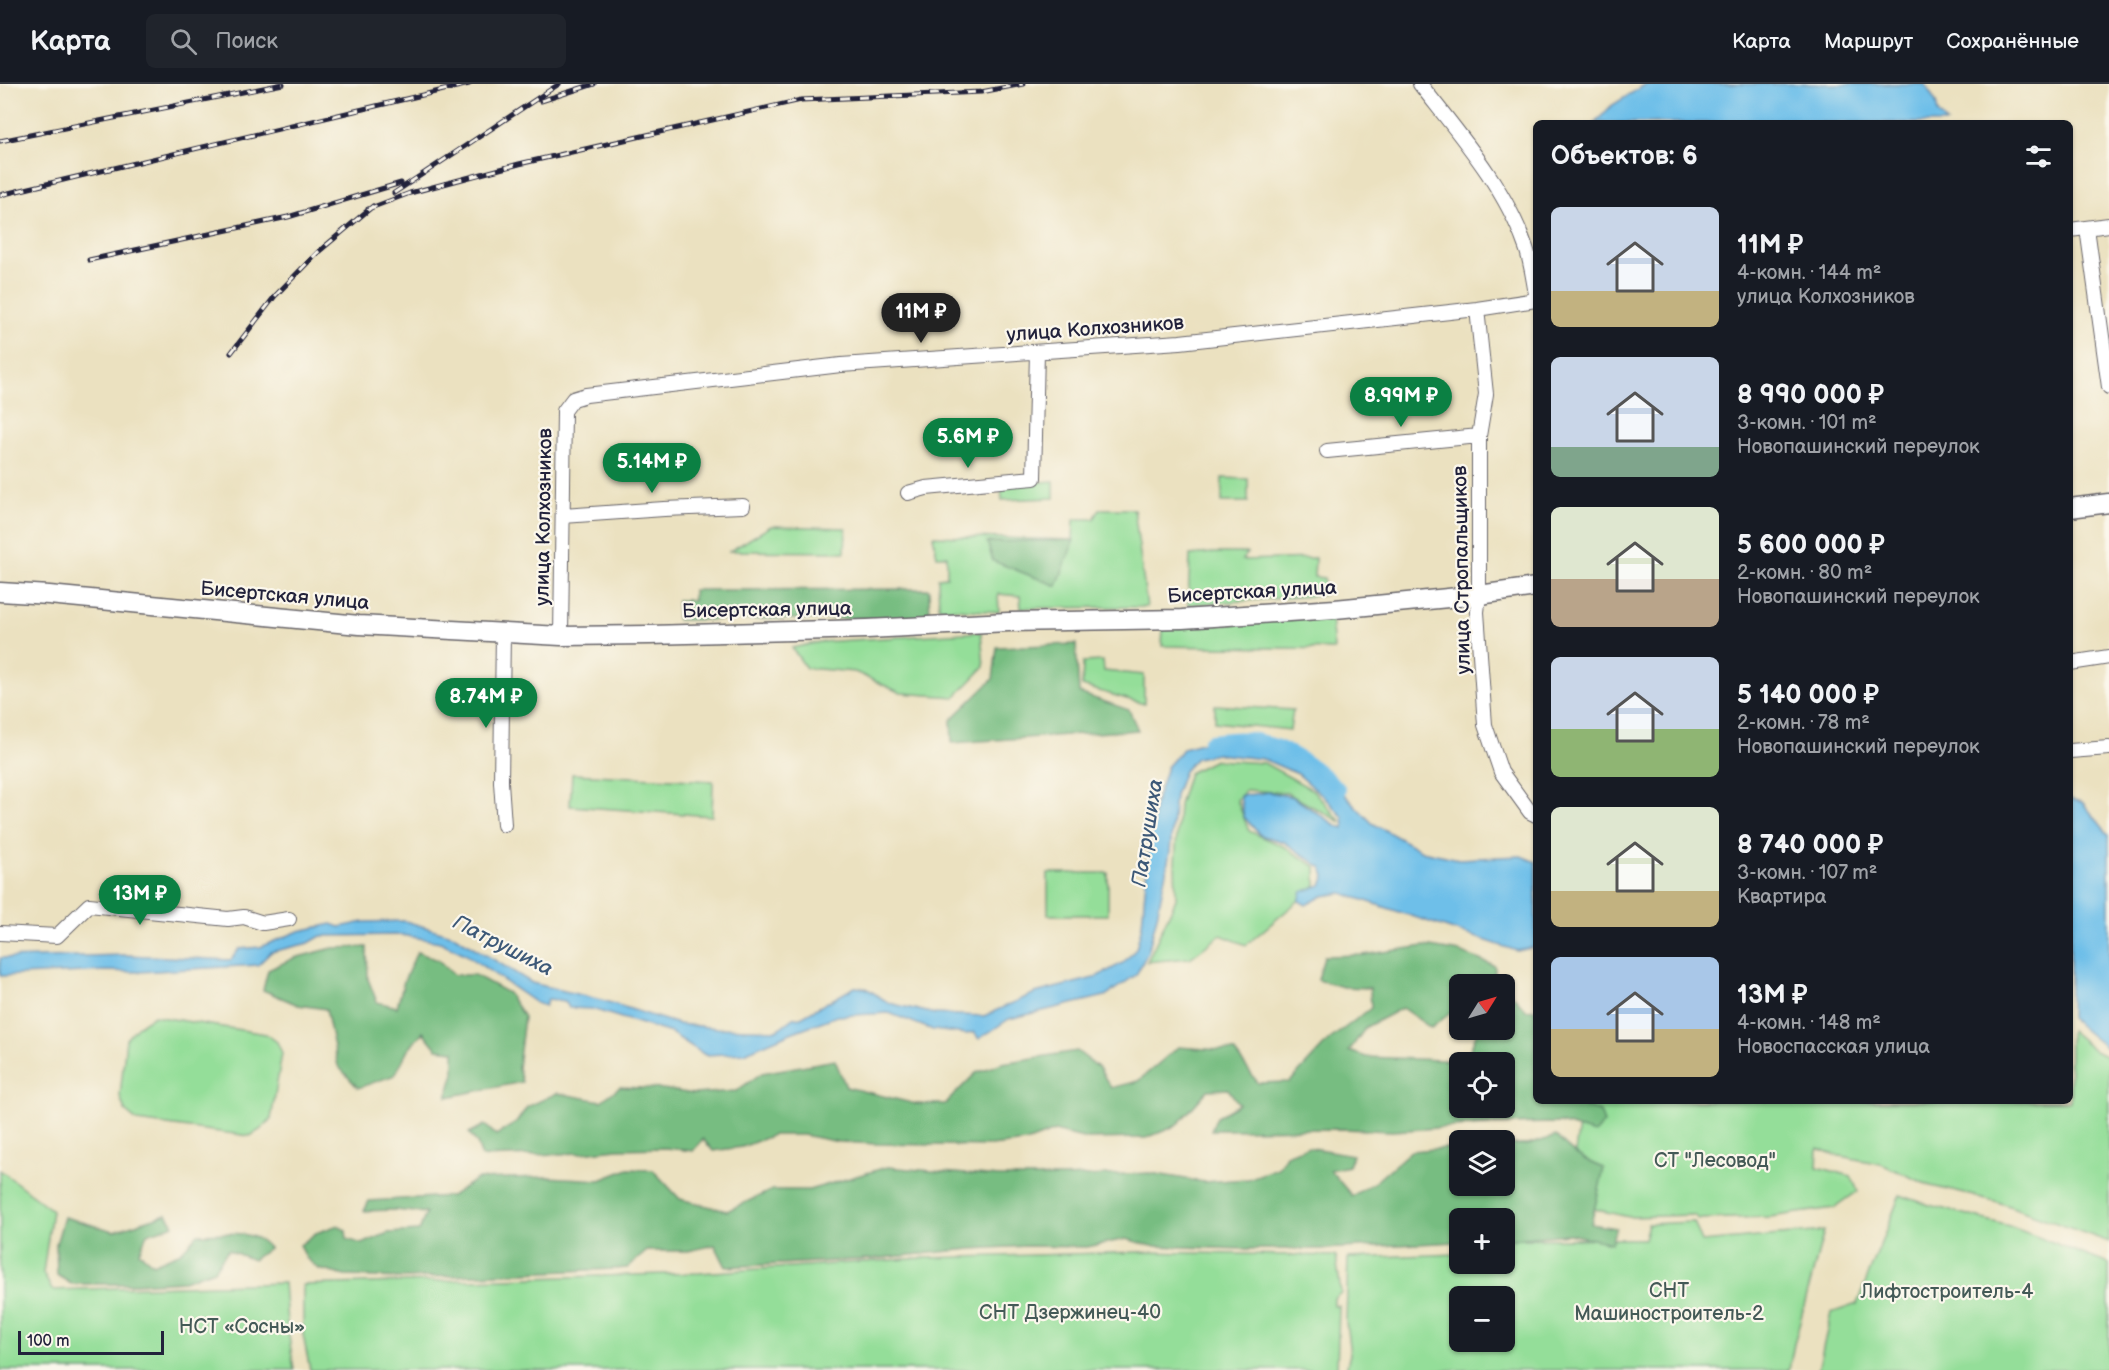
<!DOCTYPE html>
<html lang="ru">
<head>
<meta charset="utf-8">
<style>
	:root { --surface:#171b24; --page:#20242c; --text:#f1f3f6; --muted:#9ea1a6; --line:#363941; --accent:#0b8043 }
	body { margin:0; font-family:"Balsamiq Sans",sans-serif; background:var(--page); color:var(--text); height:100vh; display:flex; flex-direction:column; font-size:22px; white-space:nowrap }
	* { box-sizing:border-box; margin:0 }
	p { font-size:20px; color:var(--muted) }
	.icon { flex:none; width:33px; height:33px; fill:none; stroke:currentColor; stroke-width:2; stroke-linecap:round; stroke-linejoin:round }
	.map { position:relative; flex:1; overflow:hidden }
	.sheet { position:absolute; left:1533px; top:36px; width:540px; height:984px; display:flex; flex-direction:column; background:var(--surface); border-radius:9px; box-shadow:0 2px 4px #0004 }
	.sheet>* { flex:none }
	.needle { width:39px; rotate:53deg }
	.tools { position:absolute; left:1449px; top:890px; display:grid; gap:12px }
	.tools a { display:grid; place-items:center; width:66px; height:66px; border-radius:9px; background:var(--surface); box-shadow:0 2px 4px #0004; font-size:30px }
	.scale { position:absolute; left:18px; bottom:15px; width:146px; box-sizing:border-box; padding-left:6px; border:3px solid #22223b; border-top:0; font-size:16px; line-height:21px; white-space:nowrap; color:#22223b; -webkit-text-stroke:4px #fbf7ec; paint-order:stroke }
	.price { position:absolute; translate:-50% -51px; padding:0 14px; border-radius:21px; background:var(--accent); color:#fff; font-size:20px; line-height:39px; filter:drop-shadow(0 2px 3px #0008) }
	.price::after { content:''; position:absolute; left:50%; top:36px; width:18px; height:14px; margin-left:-9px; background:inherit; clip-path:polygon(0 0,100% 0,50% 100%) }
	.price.active { background:#222; color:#fff }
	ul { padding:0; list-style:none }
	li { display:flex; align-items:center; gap:18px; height:150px; padding:0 18px }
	li span { display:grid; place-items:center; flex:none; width:168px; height:120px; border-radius:9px; color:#555 }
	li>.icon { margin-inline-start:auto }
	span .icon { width:72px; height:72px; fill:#fffc; stroke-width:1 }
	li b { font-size:26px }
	h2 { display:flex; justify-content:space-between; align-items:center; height:72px; padding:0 18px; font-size:26px }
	header { display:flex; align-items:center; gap:36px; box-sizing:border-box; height:84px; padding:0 30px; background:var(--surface); border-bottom:2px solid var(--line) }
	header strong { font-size:28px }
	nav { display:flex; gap:33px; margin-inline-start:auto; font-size:21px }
	.search { width:420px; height:54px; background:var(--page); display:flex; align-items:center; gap:15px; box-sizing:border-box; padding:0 21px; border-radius:9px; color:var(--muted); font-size:22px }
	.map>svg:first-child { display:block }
</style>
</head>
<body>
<header>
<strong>Карта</strong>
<div class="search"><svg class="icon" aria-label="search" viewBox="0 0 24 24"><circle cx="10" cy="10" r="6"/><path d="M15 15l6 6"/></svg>Поиск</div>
<nav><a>Карта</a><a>Маршрут</a><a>Сохранённые</a></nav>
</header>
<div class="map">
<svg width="2109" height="1286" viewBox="0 0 2109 1286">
	<rect width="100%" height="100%" fill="#fbf7ec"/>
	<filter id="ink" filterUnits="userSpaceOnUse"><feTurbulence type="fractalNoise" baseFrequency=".0167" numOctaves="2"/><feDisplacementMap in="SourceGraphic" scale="12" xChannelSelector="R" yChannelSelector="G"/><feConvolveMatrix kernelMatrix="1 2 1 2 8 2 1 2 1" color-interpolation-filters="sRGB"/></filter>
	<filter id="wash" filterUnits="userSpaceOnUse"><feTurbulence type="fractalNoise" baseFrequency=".008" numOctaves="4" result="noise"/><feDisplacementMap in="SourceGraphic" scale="24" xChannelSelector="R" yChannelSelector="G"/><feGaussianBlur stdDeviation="1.35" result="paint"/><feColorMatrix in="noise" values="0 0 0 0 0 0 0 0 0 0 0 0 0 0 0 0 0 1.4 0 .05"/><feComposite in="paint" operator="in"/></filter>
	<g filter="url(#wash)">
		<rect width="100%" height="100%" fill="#ebe1c0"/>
		<path fill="#94de99" stroke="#5b806a" stroke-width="1.5" fill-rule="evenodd" d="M1222 394 1248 395V418H1222Z
			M1054 397V414L1002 416 1001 401Z
			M1100 425H1134L1147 523 1021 524 1020 512 998 510 999 528 939 524 938 494 947 493V472H937L933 452 1073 456 1074 435H1094Z
			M771 442 846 444 845 468 730 467Z
			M1212 469H1248L1242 476 1315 474 1314 493 1324 494V511L1188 521 1190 471Z
			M1331 532 1334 565 1162 562 1163 545Z
			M981 548 984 583 955 613 901 609 855 588 806 584 792 564 820 558Z
			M1103 577 1104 587 1144 591V620L1082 602 1083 578Z
			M1215 621 1293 626 1290 646 1215 638Z
			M1215 676 1264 679 1313 706 1341 738 1287 709 1246 706 1237 716 1249 747 1285 763 1316 783V802L1246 861 1221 851 1190 874 1147 878 1176 815 1175 778 1179 721 1189 689Z
			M572 690 713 697 712 732 570 722Z
			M1048 789H1108V831H1048Z
			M154 932 266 950 277 958 282 969 271 1035 260 1046 250 1052 137 1037 125 1027 120 1012 126 955 139 941Z
			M2070 946 2095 967 2109 974V1158L1995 1117 1931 1102 1881 1080 1835 1071 1818 1064 1817 1083 1851 1092 1858 1107 1834 1124 1770 1133 1699 1135 1693 1131 1629 1133 1581 1122 1572 1086 1583 1017H2070Z
			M0 1086 52 1126 43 1189 52 1206 284 1199 287 1239 294 1286H0Z
			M1900 1111 1926 1120 2009 1142 2109 1180V1286H1818L1831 1229 1857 1220Z
			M1694 1138 1702 1158 1824 1147 1794 1260 1789 1286H1346L1350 1270 1346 1238 1348 1174 1459 1170 1460 1179H1504L1505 1155H1644L1648 1140ZM1460 1212H1504V1257H1460Z
			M1142 1168 1336 1172 1341 1209 1334 1214V1222H1339L1337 1286H310L303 1251V1201L699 1189 923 1174Z"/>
		<path fill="#77bd81" stroke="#4c705e" stroke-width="1.5" fill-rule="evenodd" d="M1074 456 1057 502 993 477 987 458Z
			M929 505 930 534 677 536V516H693V506Z
			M1076 560 1079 609 1129 626 1138 646 952 659 951 636 993 595 997 563Z
			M1424 862 1460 868 1495 882 1494 900H1460L1459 922 1431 944 1402 924 1366 943 1349 967 1366 973 1466 977 1478 945H1504L1505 913 1510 908 1526 926 1536 925V1017H1573L1600 1028 1604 1039 1595 1049 1560 1039 1498 1040 1392 1047 1343 1045 1211 1046 1217 1033 1239 1020 1228 1005 1208 1006 1176 1042 1146 1054 1087 1055 1055 1047 1026 1058 991 1062 877 1060 839 1058 803 1051H773L742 1063 713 1067 703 1055 693 1067 666 1064 617 1065 581 1069 482 1073 477 1059 469 1049 485 1041 496 1051 516 1039 527 1023 557 1009 601 1017 620 1003 663 1005 694 1010 736 1007 762 989 835 976 846 1003 916 1020H945L976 989 1002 979 1077 967 1099 984 1111 1004 1138 997 1178 963 1234 967 1258 999 1290 998 1329 956 1371 924 1370 904 1343 903 1318 896 1324 872 1363 871ZM1460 978H1504V1023H1460Z
			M367 863 368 895 377 918 397 923 404 897 417 868 438 876 454 891H475L508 909 524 933 518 984 522 998 447 1013 454 989V967L437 965 423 948 409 964 395 991 358 1004 338 982 326 925 298 921 263 906 268 886 294 874 333 864Z
			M1556 1052C1570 1068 1584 1076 1604 1084L1591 1140 1616 1144 1611 1159 1569 1150 1505 1156 1504 1134H1460L1459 1158H1457L1321 1165H1245L1152 1162 1126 1155 1087 1163 1027 1162 971 1165 871 1175 726 1183 715 1161 688 1167H647L627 1184 614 1185 405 1194 345 1192 319 1185 306 1174 300 1161 316 1149 338 1141 346 1147 347 1155 362 1160 388 1149 419 1147 426 1129 394 1126 364 1127 369 1117 451 1112 477 1095 547 1093 600 1096 628 1085 653 1086 680 1115 727 1127 772 1106H809L887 1083 999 1093H1064L1150 1089 1204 1098 1248 1095 1278 1084 1286 1071 1307 1063 1353 1071 1349 1082 1330 1086 1352 1112 1375 1098 1411 1067 1459 1063 1460 1101H1504L1505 1060 1528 1061Z
			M167 1130 174 1141 147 1150 139 1168 153 1180 181 1168 198 1150C221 1150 254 1144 269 1164L253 1176 228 1166 214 1186 184 1197 135 1200H71L57 1191 56 1160 64 1133 114 1147Z"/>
		<path fill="#6ebfe9" stroke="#487092" stroke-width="1.5" d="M1646 0H1925L1936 18 1938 29 1947 39H1595L1611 22Z
			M1208 657 1254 659 1275 664 1301 677 1346 712 1372 739 1422 767 1459 775 1521 772 1536 778V863L1517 867 1342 809 1323 812 1306 821 1299 817 1302 808 1321 801 1325 792 1322 784 1284 758 1260 751 1244 733 1240 712 1269 708 1293 713 1337 742 1344 744 1343 733 1322 711 1298 690 1263 675 1217 670 1196 674 1184 687 1175 711 1170 768 1157 832 1148 868 1136 891 1105 912 1009 935 979 955 974 948 967 950 933 946 889 929 837 932 793 948 744 969 705 971 671 949 592 925 569 924 565 917 548 915 545 922 536 919 465 870 440 858 402 851 321 852 309 859 271 868 258 881 139 888 105 887 0 892V874L126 871 231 876 239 865 260 863 299 847 332 840 340 843 364 838 405 837 455 852 532 899 605 917 678 940 718 944 777 946 793 934 801 933 855 903 866 904 889 919 935 930 984 932 1035 909 1094 894 1123 879 1136 865 1142 841 1147 783 1155 720 1167 683 1184 664Z
			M2070 715 2082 718 2109 751V966L2070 934Z"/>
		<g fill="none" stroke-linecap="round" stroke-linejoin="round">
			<path stroke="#6ebfe9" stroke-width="18" d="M1211 659C1222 658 1236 655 1248 657 1282 662 1313 682 1337 706"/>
		</g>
	</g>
	<g filter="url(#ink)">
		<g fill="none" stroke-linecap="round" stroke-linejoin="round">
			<g stroke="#68656a" stroke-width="16">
				<path id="minor" d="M1420 0C1458 49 1504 101 1525 161 1531 176 1533 194 1536 210
					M2087 144 2109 303
					M2070 146 2109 141
					M1477 225 1486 310 1479 352V511L1477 528 1485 641 1501 688 1530 728 1536 731
					M1327 367 1479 352
					M908 409 926 404 1034 394 1037 268
					M563 432 664 425 743 422
					M503 548 501 698 504 741
					M561 552 564 327 573 315 586 311 841 281 1180 258 1477 225 1536 216
					M2070 579 2109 573
					M2070 667 2109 664
					M0 849 57 852 89 821 228 835 244 833 263 839 289 835"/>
			</g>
			<g stroke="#68656a" stroke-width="21">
				<path id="major" d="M2070 424 2109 419
					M0 508 49 511 359 541 561 552 650 551 867 545 1008 538 1182 535 1335 525 1479 511 1536 503"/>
			</g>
			<use href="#minor" stroke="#fff" stroke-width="14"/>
			<use href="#major" stroke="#fff" stroke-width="18"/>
			<g stroke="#22223b" stroke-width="5">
				<path id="rail" d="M541 17 594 0
					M0 57 283 0
					M394 109 559 0
					M0 111 469 0
					M368 125 410 109 519 80 801 16 981 8 1023 0
					M89 176 288 133 401 99
					M231 269 275 212 317 169 373 122"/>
			</g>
			<use href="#rail" stroke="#fbf7ec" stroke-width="3" stroke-dasharray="9" stroke-linecap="butt"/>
		</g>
	</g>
	<g text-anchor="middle" stroke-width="4.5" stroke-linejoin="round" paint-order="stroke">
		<g font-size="20" fill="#22223b" stroke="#fbf7ec">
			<text transform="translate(1095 244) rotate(-4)" y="7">улица Колхозников</text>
			<text transform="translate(543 433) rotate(-89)" y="7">улица Колхозников</text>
			<text transform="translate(1461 486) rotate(-91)" y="7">улица Стропальщиков</text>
			<text transform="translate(1252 507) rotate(-3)" y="7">Бисертская улица</text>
			<text transform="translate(285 511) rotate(5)" y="7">Бисертская улица</text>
			<text transform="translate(767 525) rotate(-1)" y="7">Бисертская улица</text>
		</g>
		<g font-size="20" fill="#445a57" stroke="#fbf7ec">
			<text x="1715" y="1083">СТ "Лесовод"</text>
			<text x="1669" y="1213">СНТ<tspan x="1669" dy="23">Машиностроитель-2</tspan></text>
			<text x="1947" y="1214">Лифтостроитель-4</text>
			<text x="1070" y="1235">СНТ Дзержинец-40</text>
			<text x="242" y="1249">НСТ «Сосны»</text>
		</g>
		<g font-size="21" font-style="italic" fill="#3d5978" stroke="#fbf7ec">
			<text transform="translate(1147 749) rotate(-81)" y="7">Патрушиха</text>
			<text transform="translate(503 861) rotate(27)" y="7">Патрушиха</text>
		</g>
	</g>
</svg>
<div class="tools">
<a><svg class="needle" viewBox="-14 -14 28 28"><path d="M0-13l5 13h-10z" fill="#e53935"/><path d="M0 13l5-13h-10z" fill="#9ea1a6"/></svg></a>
<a><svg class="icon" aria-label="locate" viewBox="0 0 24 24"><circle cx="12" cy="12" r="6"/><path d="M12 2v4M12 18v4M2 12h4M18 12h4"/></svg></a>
<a><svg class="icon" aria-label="layers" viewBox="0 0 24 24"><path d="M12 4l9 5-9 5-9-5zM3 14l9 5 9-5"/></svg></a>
<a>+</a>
<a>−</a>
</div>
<div class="scale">100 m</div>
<b class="price active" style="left:921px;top:260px">11M ₽</b>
<b class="price" style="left:1401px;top:344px">8.99M ₽</b>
<b class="price" style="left:968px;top:385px">5.6M ₽</b>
<b class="price" style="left:652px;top:410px">5.14M ₽</b>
<b class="price" style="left:486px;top:645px">8.74M ₽</b>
<b class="price" style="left:140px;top:842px">13M ₽</b>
<section class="sheet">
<h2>Объектов: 6<svg class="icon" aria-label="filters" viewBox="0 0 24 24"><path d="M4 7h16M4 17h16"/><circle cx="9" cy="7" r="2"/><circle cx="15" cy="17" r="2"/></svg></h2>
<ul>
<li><span style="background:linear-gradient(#c9d6e8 70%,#c2b280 0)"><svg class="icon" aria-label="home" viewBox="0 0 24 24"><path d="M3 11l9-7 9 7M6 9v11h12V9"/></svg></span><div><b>11M ₽</b><p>4-комн. · 144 m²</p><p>улица Колхозников</p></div></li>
<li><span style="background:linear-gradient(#c9d6e8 75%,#7fa58c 0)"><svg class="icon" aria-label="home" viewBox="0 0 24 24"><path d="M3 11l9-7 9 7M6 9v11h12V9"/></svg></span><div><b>8 990 000 ₽</b><p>3-комн. · 101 m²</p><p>Новопашинский переулок</p></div></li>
<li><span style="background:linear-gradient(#dfe7d0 60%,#b9a48a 0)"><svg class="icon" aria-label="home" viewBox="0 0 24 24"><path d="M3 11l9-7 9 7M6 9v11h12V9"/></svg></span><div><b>5 600 000 ₽</b><p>2-комн. · 80 m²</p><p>Новопашинский переулок</p></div></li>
<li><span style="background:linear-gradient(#c9d6e8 60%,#8fb573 0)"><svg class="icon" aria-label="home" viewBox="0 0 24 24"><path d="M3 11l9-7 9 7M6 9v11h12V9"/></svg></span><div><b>5 140 000 ₽</b><p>2-комн. · 78 m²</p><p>Новопашинский переулок</p></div></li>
<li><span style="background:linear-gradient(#dfe7d0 70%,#c2b280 0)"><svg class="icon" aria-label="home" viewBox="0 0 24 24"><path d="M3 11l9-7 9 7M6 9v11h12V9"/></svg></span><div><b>8 740 000 ₽</b><p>3-комн. · 107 m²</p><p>Квартира</p></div></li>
<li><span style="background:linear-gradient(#a9c7e8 60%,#c2b280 0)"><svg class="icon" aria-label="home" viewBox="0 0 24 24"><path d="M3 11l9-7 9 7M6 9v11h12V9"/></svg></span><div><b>13M ₽</b><p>4-комн. · 148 m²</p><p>Новоспасская улица</p></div></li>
</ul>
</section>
</div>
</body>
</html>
